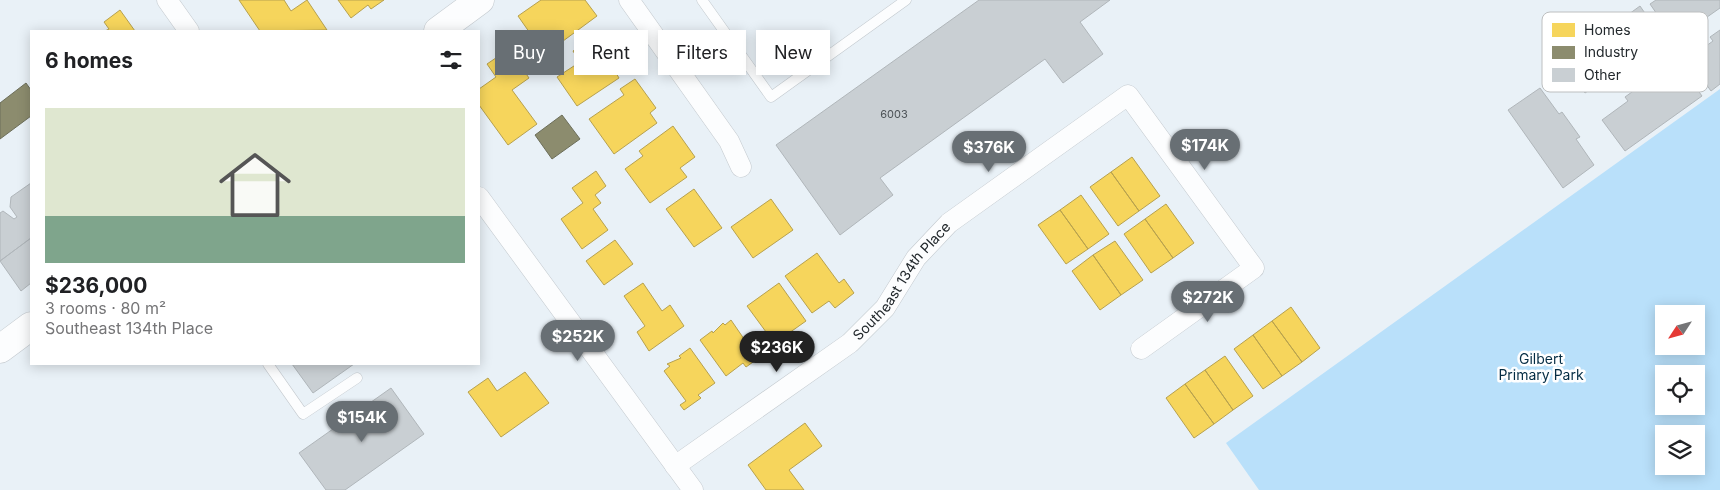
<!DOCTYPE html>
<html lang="en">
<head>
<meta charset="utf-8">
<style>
	:root { --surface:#fff; --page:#f6f6f6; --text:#202124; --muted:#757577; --line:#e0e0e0; --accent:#686f74 }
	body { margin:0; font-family:Inter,sans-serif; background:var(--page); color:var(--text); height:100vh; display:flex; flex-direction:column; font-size:19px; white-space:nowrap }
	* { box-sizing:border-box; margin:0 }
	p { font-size:16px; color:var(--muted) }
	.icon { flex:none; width:28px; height:28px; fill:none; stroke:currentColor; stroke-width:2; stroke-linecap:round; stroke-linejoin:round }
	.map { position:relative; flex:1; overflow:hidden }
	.sheet { position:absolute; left:30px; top:30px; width:450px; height:335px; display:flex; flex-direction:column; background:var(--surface); border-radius:0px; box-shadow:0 2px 12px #0003 }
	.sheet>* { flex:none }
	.hud { position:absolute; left:495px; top:30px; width:475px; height:45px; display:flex; gap:10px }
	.needle { width:32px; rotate:234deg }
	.tools { position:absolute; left:1655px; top:305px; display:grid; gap:10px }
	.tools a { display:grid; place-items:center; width:50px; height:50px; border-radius:0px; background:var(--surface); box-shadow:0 2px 12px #0003; font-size:25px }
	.price { position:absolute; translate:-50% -42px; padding:0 11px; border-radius:18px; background:var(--accent); color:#fff; font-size:16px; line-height:32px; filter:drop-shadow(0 1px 2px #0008) }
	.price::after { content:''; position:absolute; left:50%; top:30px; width:15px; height:11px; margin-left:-8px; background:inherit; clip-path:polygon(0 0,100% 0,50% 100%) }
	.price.on { background:#222; color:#fff }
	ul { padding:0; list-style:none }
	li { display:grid; align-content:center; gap:10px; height:265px; padding:0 15px }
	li+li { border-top:1px solid var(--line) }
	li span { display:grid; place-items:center; height:155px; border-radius:0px; color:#555 }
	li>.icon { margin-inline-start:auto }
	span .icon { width:90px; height:90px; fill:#fffc; stroke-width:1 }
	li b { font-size:21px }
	h2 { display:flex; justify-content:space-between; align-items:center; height:60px; padding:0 15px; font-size:21px }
	.chip { padding:0 18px; border-radius:0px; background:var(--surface); box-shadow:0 2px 12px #0003; font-size:18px; line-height:45px }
	.chip.on { background:var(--accent); color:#fff }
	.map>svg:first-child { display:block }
</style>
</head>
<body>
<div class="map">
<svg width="1720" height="490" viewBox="0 0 1720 490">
	<rect width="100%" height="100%" fill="#e9f1f7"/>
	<path fill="#b9e0fa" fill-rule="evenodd" d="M1720 89V490H1259L1226 443ZM1664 314H1696V346H1664ZM1664 374H1696V406H1664ZM1664 434H1696V466H1664Z"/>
	<path fill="#f6d55c" stroke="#b7a14e" d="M239 0H284L291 11 307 0 327 30 260 31Z
		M338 0H384L371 9 368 5 351 18Z
		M541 0H585L597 16 559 44 552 36 539 46 518 16Z
		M120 10 135 31H105L109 29 104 22Z
		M604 31 624 61 613 68 619 78 577 106 557 77 580 62 573 51Z
		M509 49 529 78 512 90 537 124 508 145 479 105V89L496 77 487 64Z
		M635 79 656 108 650 113 657 123 614 154 589 119 624 95 620 89Z
		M673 126 695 157 680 168 687 177 650 203 625 169 643 156 639 151Z
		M1132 157 1160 196 1139 211 1111 172Z
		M596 171 606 186 595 195 601 203 593 209 608 230 582 249 561 219 583 203 572 188Z
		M1111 172 1139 211 1118 226 1090 187Z
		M694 189 722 228 694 247 666 209Z
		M1081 195 1109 234 1088 249 1060 210Z
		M771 199 793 230 753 258 731 227Z
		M1166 204 1194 243 1173 258 1145 219Z
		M1060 210 1088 249 1066 264 1038 225Z
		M1145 219 1173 258 1151 273 1124 234Z
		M615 240 633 264 604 285 586 261Z
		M1115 241 1143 280 1121 295 1093 255Z
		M817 253 839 283 844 279 854 293 835 308 829 301 812 313 785 276Z
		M1093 255 1121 295 1100 310 1072 271Z
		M643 283 662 311 670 305 684 326 649 351 637 332 645 326 624 296Z
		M779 283 806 321 789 333 794 340 774 354 763 340 769 336 747 306Z
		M1291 307 1320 348 1302 362 1272 321Z
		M731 320 753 352 758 349 763 355 746 367 743 363 726 376 700 340 712 331 713 333 723 323 725 325Z
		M1272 321 1302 362 1282 376 1253 335Z
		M1253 335 1282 376 1263 389 1234 349Z
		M690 348 715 383 698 395 701 398 684 410 680 405 686 401 664 371 670 366 667 364 681 358 679 356Z
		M1225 356 1253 396 1233 410 1205 370Z
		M1205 370 1233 410 1214 424 1185 384Z
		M525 372 549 403 501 437 468 392 488 378 497 391Z
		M1185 384 1214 424 1194 438 1166 398Z
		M805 423 822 446 789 470 804 490H766L748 465Z"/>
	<path fill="#8c8c6e" stroke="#6c6e5a" d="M26 83 31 90V116L0 139V103Z
		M562 115 580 139 552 159 535 135Z"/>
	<path fill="#c9cfd3" stroke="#b0b6ba" d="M979 0H1110L1080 22 1103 54 1063 83 1045 59 880 178 893 195 840 235 776 145Z
		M1656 0H1720V8L1700 22 1697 18 1672 36 1650 4Z
		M1640 6 1662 38 1636 57 1638 61 1614 79 1611 75 1585 93 1563 62Z
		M1720 30V84L1711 91 1688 59 1713 41 1710 37Z
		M1679 64 1702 96 1625 151 1602 120 1628 101 1625 97 1650 79 1652 83Z
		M1540 88 1559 114 1562 112 1580 137 1576 139 1594 165 1563 188 1508 110Z
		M31 183V238L0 261V213L3 211 14 219 17 217 10 207 11 197Z
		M31 238V283L21 291 0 261Z
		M292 364H354L313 393Z
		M391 388 424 434 345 490H326L299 453Z"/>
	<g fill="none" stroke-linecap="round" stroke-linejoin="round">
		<g stroke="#c3c9ce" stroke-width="11">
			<path id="lane" d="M702 0 771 97 906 0
				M268 364 303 414 357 378"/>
		</g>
		<g stroke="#c3c9ce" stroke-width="21">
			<g id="street">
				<path d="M167 0 189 31"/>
				<path d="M629 0 729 141 741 167"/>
				<path d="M479 197 693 490"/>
				<path id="s1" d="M675 466 850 343 885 308 916 258 949 223 1128 95 1254 268 1141 349"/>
			</g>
		</g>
		<g stroke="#c3c9ce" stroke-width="29">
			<path id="secondary" d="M438 31 480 0
				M0 349 31 326"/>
		</g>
		<use href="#lane" stroke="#fcfdfe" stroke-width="10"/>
		<use href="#street" stroke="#fcfdfe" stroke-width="20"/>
		<use href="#secondary" stroke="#fcfdfe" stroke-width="28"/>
	</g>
	<g text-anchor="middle" stroke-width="5" stroke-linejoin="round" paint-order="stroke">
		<g font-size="11" fill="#4c5256">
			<text x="894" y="118">6003</text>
		</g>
		<g font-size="14" fill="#23292d" stroke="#fff">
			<text dy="5" stroke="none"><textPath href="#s1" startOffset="295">Southeast 134th Place</textPath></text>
		</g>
		<g font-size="14" fill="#052d44" stroke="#fff">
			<text x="1541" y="364">Gilbert<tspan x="1541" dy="16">Primary Park</tspan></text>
		</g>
	</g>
	<rect x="1542" y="12" width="166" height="80" rx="8" fill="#fff" stroke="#bdbfc0" stroke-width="1"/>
	<rect x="1552" y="23" width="23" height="14" fill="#f6d55c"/>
	<rect x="1552" y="46" width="23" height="13" fill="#8c8c6e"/>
	<rect x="1552" y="68" width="23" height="14" fill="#c9cfd3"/>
	<g font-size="14" fill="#23292d">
		<text x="1584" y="35">Homes</text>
		<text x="1584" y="57">Industry</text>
		<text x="1584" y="80">Other</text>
	</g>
</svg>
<div class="tools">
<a><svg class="needle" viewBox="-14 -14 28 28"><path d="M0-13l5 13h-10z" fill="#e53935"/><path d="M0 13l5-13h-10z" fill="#757577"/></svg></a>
<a><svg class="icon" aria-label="locate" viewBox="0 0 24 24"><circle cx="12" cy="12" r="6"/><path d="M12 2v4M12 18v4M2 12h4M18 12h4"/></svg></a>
<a><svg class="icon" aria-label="layers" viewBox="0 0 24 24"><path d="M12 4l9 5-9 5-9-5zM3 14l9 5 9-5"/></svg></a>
</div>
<b class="price" style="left:1205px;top:171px">$174K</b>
<b class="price" style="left:989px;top:173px">$376K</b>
<b class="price" style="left:1208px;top:323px">$272K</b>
<b class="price" style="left:578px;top:362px">$252K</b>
<b class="price on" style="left:777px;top:373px">$236K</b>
<b class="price" style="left:362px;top:443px">$154K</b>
<div class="hud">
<a class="chip on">Buy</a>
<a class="chip">Rent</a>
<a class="chip">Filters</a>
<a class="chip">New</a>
</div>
<section class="sheet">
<h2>6 homes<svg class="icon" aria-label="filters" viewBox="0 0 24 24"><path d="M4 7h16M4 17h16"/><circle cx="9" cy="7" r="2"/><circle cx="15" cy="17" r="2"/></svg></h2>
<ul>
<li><span style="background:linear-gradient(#dfe7d0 70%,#7fa58c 0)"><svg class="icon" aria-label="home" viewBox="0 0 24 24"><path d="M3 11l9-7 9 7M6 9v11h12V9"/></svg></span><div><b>$236,000</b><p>3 rooms · 80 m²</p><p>Southeast 134th Place</p></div></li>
</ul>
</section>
</div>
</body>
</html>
